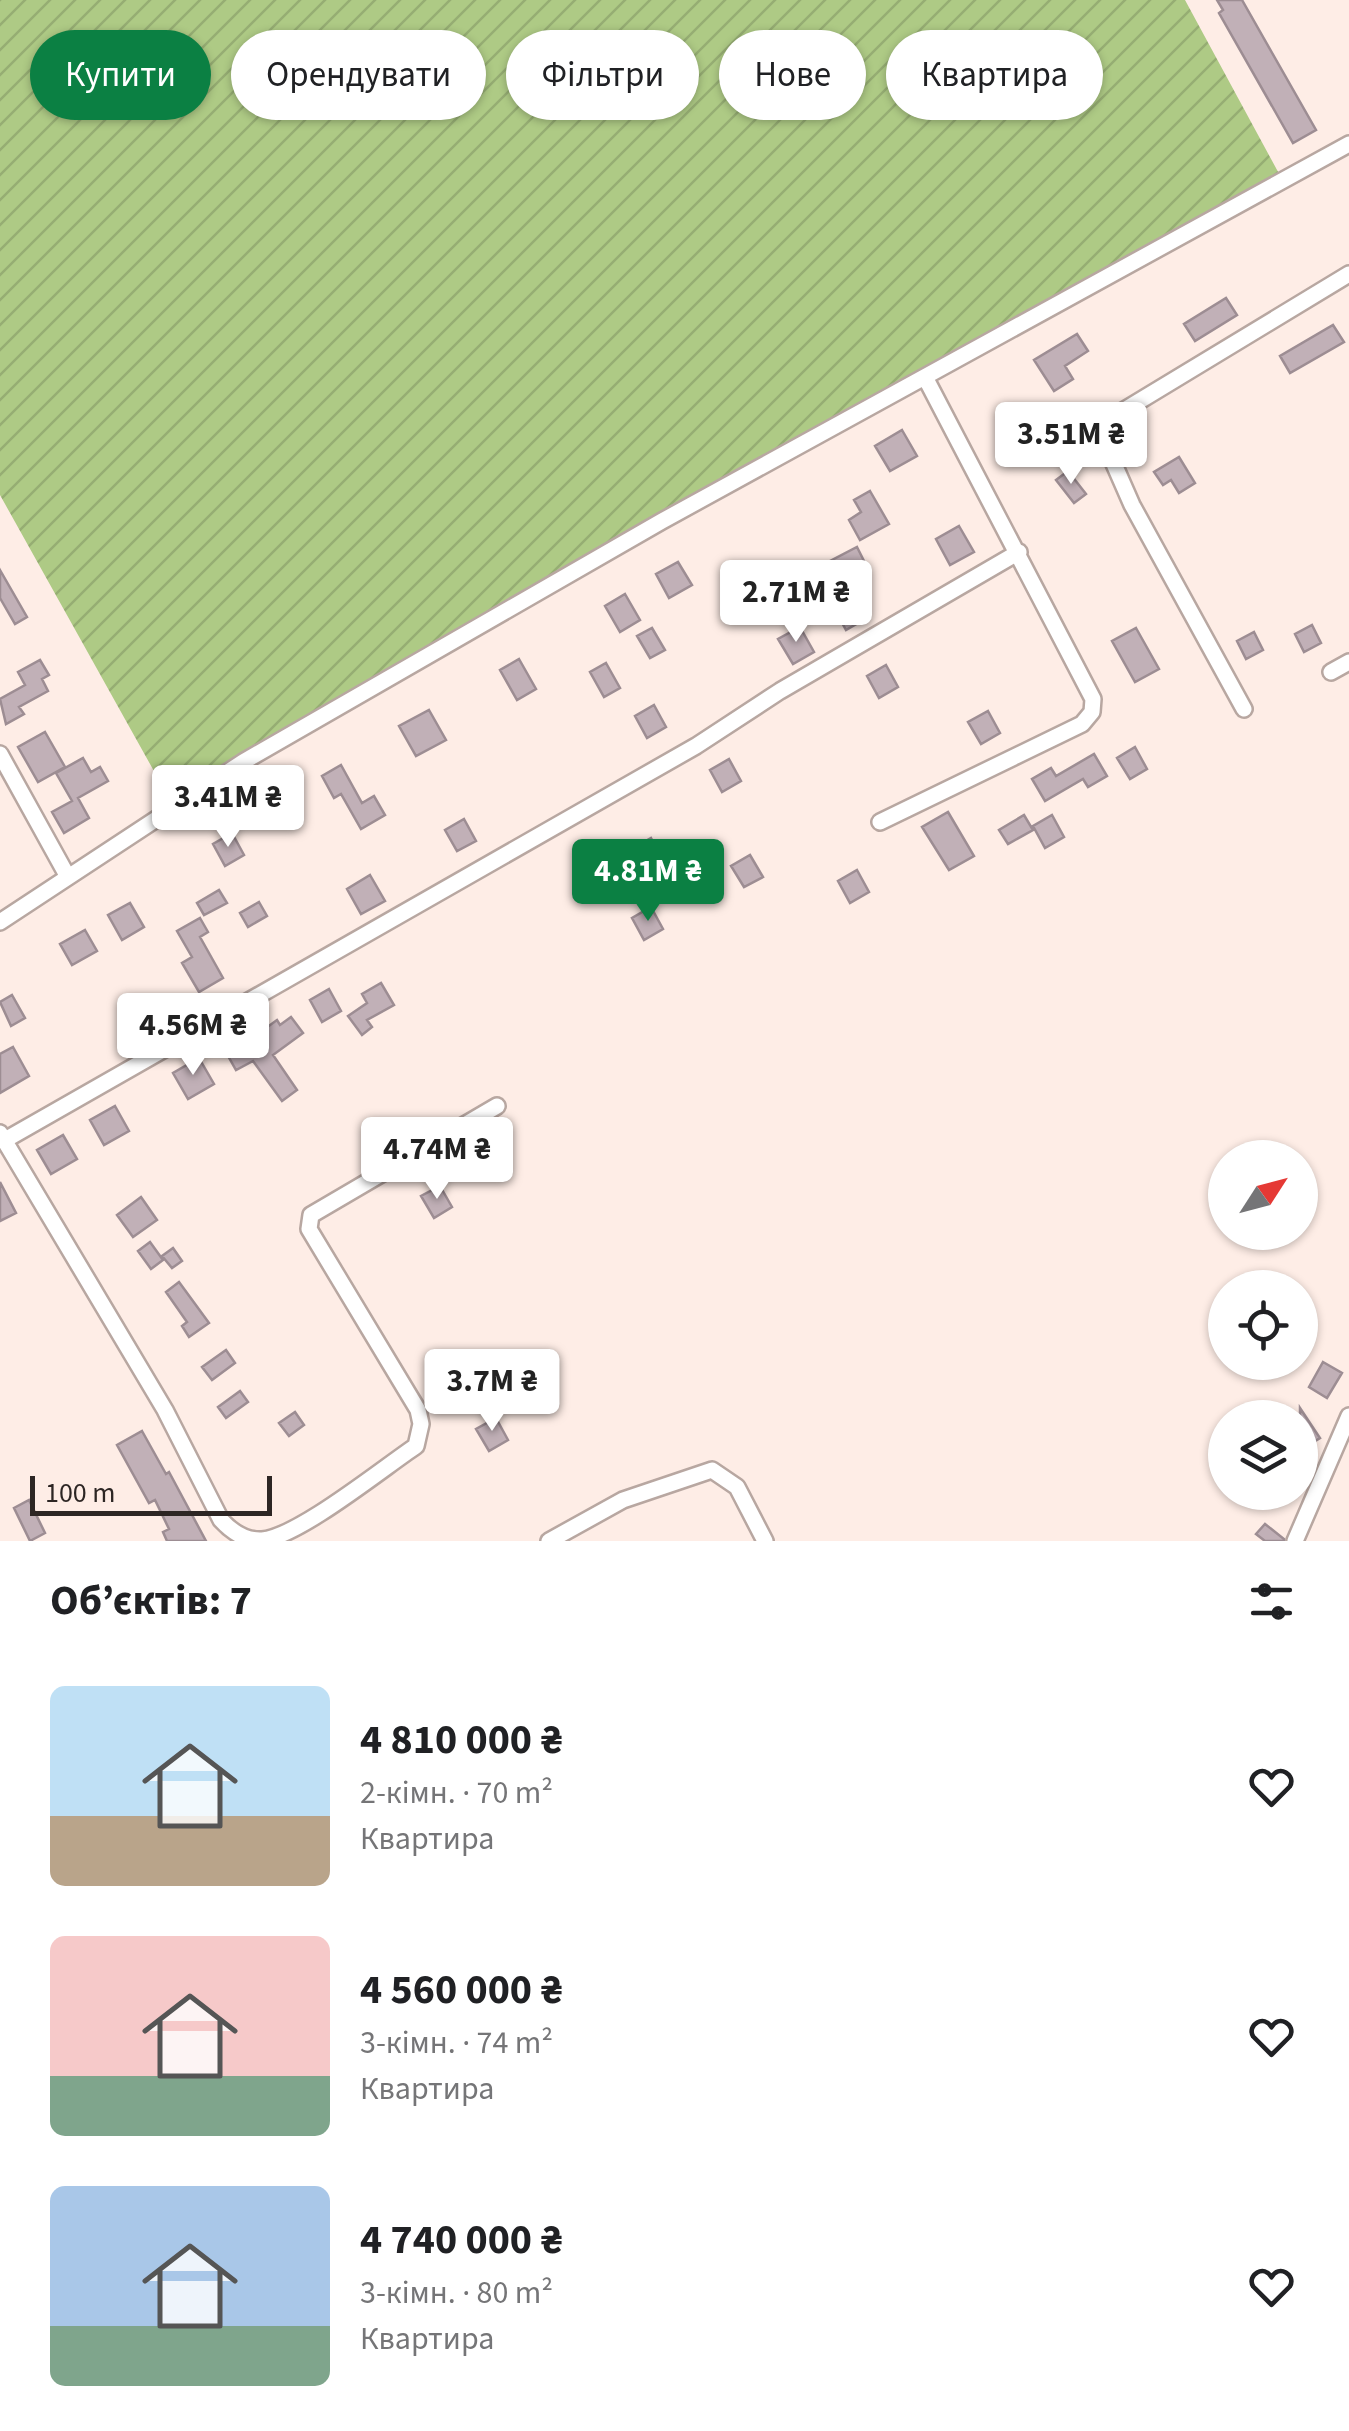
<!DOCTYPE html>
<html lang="uk">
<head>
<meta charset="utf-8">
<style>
	:root { --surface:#fff; --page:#f6f6f6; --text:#202124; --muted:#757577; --accent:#0b8043 }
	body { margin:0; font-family:"Source Sans 3",sans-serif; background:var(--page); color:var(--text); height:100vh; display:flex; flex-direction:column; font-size:38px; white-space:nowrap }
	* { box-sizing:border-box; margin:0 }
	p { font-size:32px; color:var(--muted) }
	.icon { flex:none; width:55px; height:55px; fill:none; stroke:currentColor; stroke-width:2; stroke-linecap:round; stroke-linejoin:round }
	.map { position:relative; height:1541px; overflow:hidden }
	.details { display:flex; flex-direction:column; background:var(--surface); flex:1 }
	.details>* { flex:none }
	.top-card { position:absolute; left:30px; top:30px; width:1290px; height:90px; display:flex; gap:20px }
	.needle { width:65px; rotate:54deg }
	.fabs { position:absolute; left:1208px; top:1140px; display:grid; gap:20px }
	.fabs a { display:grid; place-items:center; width:110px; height:110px; border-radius:50%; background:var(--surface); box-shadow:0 2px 8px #0004; font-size:50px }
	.scale { position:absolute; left:30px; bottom:25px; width:242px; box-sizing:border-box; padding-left:10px; border:5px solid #2d2624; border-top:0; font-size:28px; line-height:35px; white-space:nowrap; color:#2d2624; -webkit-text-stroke:8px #feede6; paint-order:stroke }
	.price { position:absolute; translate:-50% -85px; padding:0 22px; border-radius:10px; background:#fff; color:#222; font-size:32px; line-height:65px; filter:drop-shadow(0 2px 5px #0008) }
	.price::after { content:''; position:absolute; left:50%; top:60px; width:30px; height:22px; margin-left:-15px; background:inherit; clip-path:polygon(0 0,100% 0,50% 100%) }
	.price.on { background:var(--accent); color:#fff }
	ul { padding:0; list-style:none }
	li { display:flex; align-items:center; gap:30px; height:250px; padding:0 50px }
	li span { display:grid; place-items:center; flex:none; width:280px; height:200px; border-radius:15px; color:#555 }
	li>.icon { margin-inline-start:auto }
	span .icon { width:120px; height:120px; fill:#fffc; stroke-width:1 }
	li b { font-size:42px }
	h2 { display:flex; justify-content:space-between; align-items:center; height:120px; padding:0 50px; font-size:42px }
	.tag { padding:0 35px; border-radius:45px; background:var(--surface); box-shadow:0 2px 8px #0004; font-size:35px; line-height:90px }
	.tag.on { background:var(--accent); color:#fff }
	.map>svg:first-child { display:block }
</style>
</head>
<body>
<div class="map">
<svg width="1349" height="1541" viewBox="0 0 1349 1541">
	<defs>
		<pattern id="garden-furrows" width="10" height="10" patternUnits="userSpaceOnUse" patternTransform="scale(2.5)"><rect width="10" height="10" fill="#aeca85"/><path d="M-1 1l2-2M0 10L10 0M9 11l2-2" fill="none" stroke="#96ad73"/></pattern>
	</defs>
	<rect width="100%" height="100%" fill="#feede6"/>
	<path fill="url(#garden-furrows)" d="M0 0H1185L1283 181 796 451 174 807 0 495Z"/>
	<path fill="#c1b0b7" stroke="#9d8d93" stroke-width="2.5" d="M1217 0H1242L1316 130 1293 143 1219 13 1223 10Z
		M1226 298 1237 315 1195 341 1184 324Z
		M1333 325 1344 342 1290 373 1280 356Z
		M1077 334 1088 351 1065 366 1073 379 1054 391 1034 360Z
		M1059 406 1069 421 1089 408 1097 420 1058 448 1039 418Z
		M902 430 917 456 890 471 875 446Z
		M1179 457 1195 483 1179 493 1171 480 1163 485 1154 472Z
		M1068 471 1086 494 1074 503 1056 480Z
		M870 491 889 524 860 540 849 520 861 512 854 500Z
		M959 526 974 552 950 565 936 539Z
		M857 547 864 561 818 587 809 572Z
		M678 562 692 585 669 598 656 574Z
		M744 566 756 588 737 598 725 576Z
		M0 570 27 617 15 624 0 598Z
		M625 594 640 620 620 632 605 606Z
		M853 597 865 619 846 630 834 608Z
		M1312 625 1321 643 1304 652 1295 634Z
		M800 627 814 652 793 664 778 639Z
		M652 628 665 650 650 658 637 636Z
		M1136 628 1159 669 1135 682 1112 641Z
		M1254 632 1263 650 1246 659 1237 641Z
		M519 659 536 689 517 700 500 670Z
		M40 660 49 675 42 679 48 691 19 707 24 714 6 724 0 699 25 685 18 672Z
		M606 663 620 688 604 697 590 672Z
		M886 665 898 687 879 698 867 676Z
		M654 705 666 727 647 738 635 716Z
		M429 710 446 740 416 756 399 726Z
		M988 711 1000 733 981 744 968 722Z
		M45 732 65 767 38 782 18 747Z
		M1135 747 1147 769 1130 779 1117 758Z
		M1094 754 1107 776 1088 787 1083 779 1045 801 1032 779 1051 768 1056 776Z
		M83 758 91 772 100 767 108 781 78 798 89 818 64 833 52 812 72 801 56 773Z
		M729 759 741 781 722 792 710 770Z
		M341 765 362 803 374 796 385 815 361 829 341 794 334 798 322 776Z
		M948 812 974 856 949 870 922 827Z
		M1024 815 1033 830 1008 844 999 830Z
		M1052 815 1064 837 1045 848 1033 826Z
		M464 819 476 841 457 851 445 830Z
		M232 833 244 855 225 866 213 844Z
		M651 838 663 860 644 871 632 849Z
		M750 855 763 877 744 887 731 866Z
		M857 870 869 892 850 903 838 881Z
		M370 875 385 901 361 914 347 889Z
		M219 890 227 903 204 915 197 903Z
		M259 902 267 916 248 927 240 913Z
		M130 903 144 927 122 940 108 915Z
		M651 907 663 929 644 940 632 918Z
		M200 918 208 932 200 937 223 978 199 992 182 963 192 957 177 931Z
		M85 930 97 951 72 965 60 944Z
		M381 983 394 1005 367 1020 372 1027 362 1035 348 1016 367 1003 362 994Z
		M329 989 341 1011 322 1022 310 1000Z
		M12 995 25 1018 11 1026 0 1002Z
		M155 1001 169 1027 140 1043 126 1017Z
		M291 1017 303 1033 273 1055 297 1090 282 1101 253 1061 236 1070 223 1047 247 1033 251 1039 277 1020 280 1025Z
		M13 1047 29 1076 0 1093V1054Z
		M199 1058 214 1084 188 1099 173 1073Z
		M115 1106 129 1131 104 1145 90 1120Z
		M63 1135 77 1159 51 1174 37 1150Z
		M0 1182 16 1213 0 1221Z
		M440 1186 452 1207 434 1218 421 1196Z
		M141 1197 157 1220 133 1237 117 1215Z
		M150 1242 163 1260 151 1269 138 1251Z
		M173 1248 182 1261 172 1268 162 1256Z
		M179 1282 209 1323 189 1337 182 1326 187 1322 166 1292Z
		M226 1350 235 1363 212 1380 202 1367Z
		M1323 1362 1342 1373 1327 1398 1309 1387Z
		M240 1391 248 1402 226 1418 218 1407Z
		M1300 1408 1320 1438 1307 1446 1300 1435Z
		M295 1412 304 1425 289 1436 279 1423Z
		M496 1418 508 1440 489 1451 476 1429Z
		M142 1431 166 1474 169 1472 206 1541H167L163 1532 169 1529 155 1500 149 1503 117 1445Z
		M29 1500 45 1533 30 1541 14 1508Z
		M1265 1524 1284 1539V1541H1265L1256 1534Z"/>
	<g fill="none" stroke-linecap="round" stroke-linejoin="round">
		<g stroke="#b8a7a1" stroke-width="20">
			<path id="minor" d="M1331 672 1349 662
				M1244 709 1132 505 1107 448 1108 420 1349 274
				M0 754 68 877
				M880 822 1082 724 1092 712 1093 699 926 379
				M0 922 243 762 662 521 1349 144
				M0 1133 165 1410 221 1520C232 1532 245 1541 262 1540 298 1537 383 1468 416 1446L421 1424 418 1410 309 1229 311 1215 497 1106
				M5 1140 696 746 780 691 1019 552
				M549 1541 623 1500 712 1470 737 1487 765 1541
				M1295 1541 1349 1416"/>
		</g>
		<use href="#minor" stroke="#fff" stroke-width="15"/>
	</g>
</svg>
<div class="fabs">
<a><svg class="needle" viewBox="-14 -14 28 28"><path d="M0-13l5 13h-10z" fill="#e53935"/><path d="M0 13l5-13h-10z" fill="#757577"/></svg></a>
<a><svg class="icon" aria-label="locate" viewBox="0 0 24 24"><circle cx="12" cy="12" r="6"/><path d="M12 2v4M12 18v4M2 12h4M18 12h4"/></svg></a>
<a><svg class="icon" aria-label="layers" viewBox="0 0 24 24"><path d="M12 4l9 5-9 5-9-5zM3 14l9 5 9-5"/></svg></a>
</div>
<div class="scale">100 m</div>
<b class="price" style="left:1071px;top:487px">3.51M ₴</b>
<b class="price" style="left:796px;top:645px">2.71M ₴</b>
<b class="price" style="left:228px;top:850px">3.41M ₴</b>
<b class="price on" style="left:648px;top:924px">4.81M ₴</b>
<b class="price" style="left:193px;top:1078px">4.56M ₴</b>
<b class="price" style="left:437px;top:1202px">4.74M ₴</b>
<b class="price" style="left:492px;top:1434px">3.7M ₴</b>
<div class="top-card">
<a class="tag on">Купити</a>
<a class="tag">Орендувати</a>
<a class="tag">Фільтри</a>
<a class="tag">Нове</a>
<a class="tag">Квартира</a>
</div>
</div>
<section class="details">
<h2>Об’єктів: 7<svg class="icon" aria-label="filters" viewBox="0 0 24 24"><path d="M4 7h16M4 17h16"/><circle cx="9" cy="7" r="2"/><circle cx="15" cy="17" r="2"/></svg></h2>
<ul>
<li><span style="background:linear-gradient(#bfe0f5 65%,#b9a48a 0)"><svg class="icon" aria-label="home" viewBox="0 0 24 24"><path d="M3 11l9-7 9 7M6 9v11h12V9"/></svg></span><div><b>4 810 000 ₴</b><p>2-кімн. · 70 m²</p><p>Квартира</p></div><svg class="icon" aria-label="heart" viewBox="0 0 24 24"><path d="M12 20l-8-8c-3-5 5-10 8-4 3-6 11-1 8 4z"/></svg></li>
<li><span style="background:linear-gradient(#f6c9c9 70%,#7fa58c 0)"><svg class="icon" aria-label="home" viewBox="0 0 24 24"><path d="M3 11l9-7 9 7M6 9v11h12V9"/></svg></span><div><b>4 560 000 ₴</b><p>3-кімн. · 74 m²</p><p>Квартира</p></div><svg class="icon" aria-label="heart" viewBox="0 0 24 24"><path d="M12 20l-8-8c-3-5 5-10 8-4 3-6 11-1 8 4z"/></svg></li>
<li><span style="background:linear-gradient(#a9c7e8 70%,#7fa58c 0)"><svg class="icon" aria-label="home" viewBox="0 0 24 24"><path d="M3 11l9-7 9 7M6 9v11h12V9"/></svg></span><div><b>4 740 000 ₴</b><p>3-кімн. · 80 m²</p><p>Квартира</p></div><svg class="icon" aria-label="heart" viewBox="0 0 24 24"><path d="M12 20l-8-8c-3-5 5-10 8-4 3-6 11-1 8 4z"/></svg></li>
</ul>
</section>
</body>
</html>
